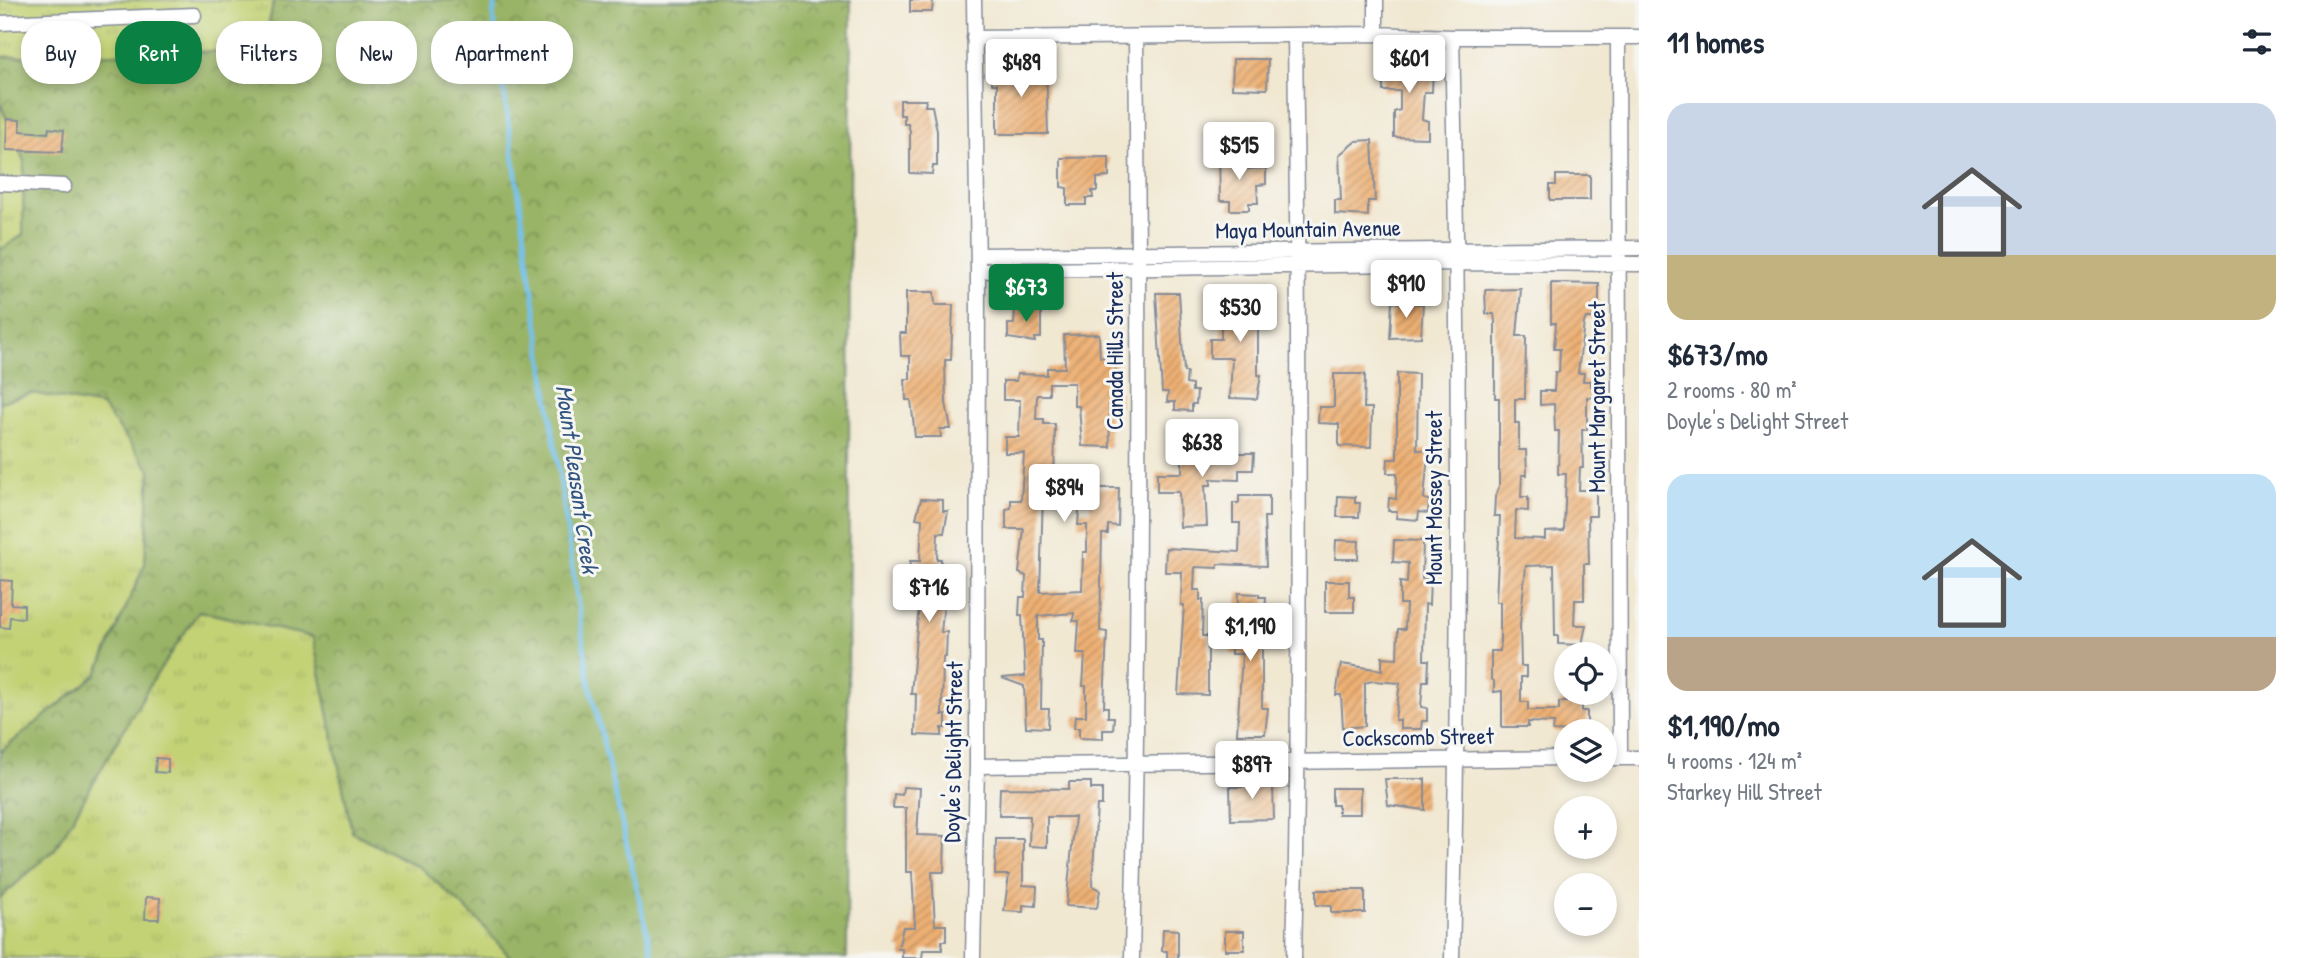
<!DOCTYPE html>
<html lang="en">
<head>
<meta charset="utf-8">
<style>
	:root { --surface:#fff; --page:#f6f6f7; --text:#1f2937; --muted:#747a83; --accent:#0b8043 }
	body { margin:0; font-family:"Patrick Hand",sans-serif; background:var(--page); color:var(--text); height:100vh; display:flex; flex-direction:column; font-size:26px; white-space:nowrap }
	* { box-sizing:border-box; margin:0 }
	p { font-size:23px; color:var(--muted) }
	.icon { flex:none; width:38px; height:38px; fill:none; stroke:currentColor; stroke-width:2; stroke-linecap:round; stroke-linejoin:round }
	.map { position:relative; flex:1; overflow:hidden }
	.details { display:flex; flex-direction:column; background:var(--surface); width:665px }
	.details>* { flex:none }
	.top-card { position:absolute; left:21px; top:21px; width:665px; height:63px; display:flex; gap:14px }
	.buttons { position:absolute; left:1554px; top:642px; display:grid; gap:14px }
	.buttons a { display:grid; place-items:center; width:63px; height:63px; border-radius:50%; background:var(--surface); box-shadow:0 4px 10px #0003; font-size:35px }
	.price { position:absolute; translate:-50% -60px; padding:0 16px; border-radius:7px; background:#fff; color:#222; font-size:23px; line-height:46px; filter:drop-shadow(0 2px 4px #0008) }
	.price::after { content:''; position:absolute; left:50%; top:42px; width:21px; height:16px; margin-left:-10px; background:inherit; clip-path:polygon(0 0,100% 0,50% 100%) }
	.price.current { background:var(--accent); color:#fff }
	ul { padding:0; list-style:none }
	li { display:grid; align-content:center; gap:14px; height:371px; padding:0 28px }
	li span { display:grid; place-items:center; height:217px; border-radius:21px; color:#555 }
	li>.icon { margin-inline-start:auto }
	span .icon { width:126px; height:126px; fill:#fffc; stroke-width:1 }
	li b { font-size:30px }
	h2 { display:flex; justify-content:space-between; align-items:center; height:84px; padding:0 28px; font-size:30px }
	.chip { padding:0 24px; border-radius:28px; background:var(--surface); box-shadow:0 4px 10px #0003; font-size:24px; line-height:63px }
	.chip.current { background:var(--accent); color:#fff }
	main { display:flex; flex:1; min-height:0 }
	.map>svg:first-child { display:block }
</style>
</head>
<body>
<main>
<div class="map">
<svg width="1639" height="958" viewBox="0 0 1639 958">
	<defs>
		<pattern id="grass-tufts" width="24" height="20" patternUnits="userSpaceOnUse" patternTransform="scale(1.75)"><rect width="24" height="20" fill="#c2d274"/><path d="M3 7l-1-3M5 7V3M7 7l1-3M15 17l-1-3M17 17v-4M19 17l1-3" fill="none" stroke="#a6b567"/></pattern>
		<pattern id="forest-crowns" width="20" height="18" patternUnits="userSpaceOnUse" patternTransform="scale(1.75)"><rect width="20" height="18" fill="#99b466"/><path d="M2 6a3 3 0 1 1 6 0M12 15a3 3 0 1 1 6 0" fill="none" stroke="#7c9357"/></pattern>
		<pattern id="building-hatch" width="6" height="6" patternUnits="userSpaceOnUse" patternTransform="scale(1.75)"><rect width="6" height="6" fill="#eeb073"/><path d="M-1 1l2-2M0 6l6-6M5 7l2-2" fill="none" stroke="#c09062"/></pattern>
	</defs>
	<rect width="100%" height="100%" fill="#f6f6f2"/>
	<filter id="ink" filterUnits="userSpaceOnUse"><feTurbulence type="fractalNoise" baseFrequency=".0143" numOctaves="2"/><feDisplacementMap in="SourceGraphic" scale="14" xChannelSelector="R" yChannelSelector="G"/><feConvolveMatrix kernelMatrix="1 2 1 2 8 2 1 2 1" color-interpolation-filters="sRGB"/></filter>
	<filter id="wash" filterUnits="userSpaceOnUse"><feTurbulence type="fractalNoise" baseFrequency=".00686" numOctaves="4" result="noise"/><feDisplacementMap in="SourceGraphic" scale="28" xChannelSelector="R" yChannelSelector="G"/><feGaussianBlur stdDeviation="1.57" result="paint"/><feColorMatrix in="noise" values="0 0 0 0 0 0 0 0 0 0 0 0 0 0 0 0 0 1.4 0 .05"/><feComposite in="paint" operator="in"/></filter>
	<g filter="url(#wash)">
		<rect width="100%" height="100%" fill="#f1e8d2"/>
		<path fill="url(#grass-tufts)" stroke="#6e8069" stroke-width="2" d="M0 0H274L263 50 0 57Z
			M0 103 24 161 23 235 0 250Z
			M32 393 103 406 150 469 145 564 97 674 0 752V402Z
			M199 611 313 637 352 832 421 868 477 919 511 958H0V898L55 849 151 683Z"/>
		<path fill="url(#forest-crowns)" stroke="#5a7262" stroke-width="2" d="M274 0H851L847 958H511L477 919 421 868 352 832 313 637 199 611 151 683 55 849 0 898V752L97 674 145 564 150 470 102 406 32 393 0 402V250L23 235 24 161 0 103V57L263 50Z"/>
		<g fill="none" stroke-linecap="round" stroke-linejoin="round">
			<path stroke="#74c2ee" stroke-width="4.5" d="M496 0 493 15 589 681 653 958"/>
		</g>
		<g id="blocks">
			<path fill="url(#building-hatch)" d="M910 0H933L932 12H910Z
				M1384 58 1411 59V65L1433 66 1432 92H1424L1422 119 1428 121V138L1394 137V112L1400 110V91H1383Z
				M1233 59H1268L1267 89 1232 88Z
				M992 64H1046L1048 134H997V84H992Z
				M900 100H926L925 106H932L937 131V166H933L932 174 910 173V131L908 124H904V115H900Z
				M7 119 20 120V131L48 133 49 128 64 130 62 152 6 150Z
				M1372 140 1375 201H1368V216L1335 214V200H1341L1339 155 1356 141Z
				M1219 155H1244V169L1266 168V184L1257 185 1258 203H1249V210H1230V201H1220Z
				M1109 157V177L1097 178V191H1092L1093 198H1086V205H1067V188L1061 187V158Z
				M1556 175H1590V200H1550V185H1556Z
				M1551 283 1599 284V318H1586L1584 323 1578 373H1584L1583 381H1591V386H1600L1599 398 1587 397V430H1582L1583 468H1580L1579 490H1596V516H1588L1589 564H1584V600H1575L1574 625H1586L1582 645 1558 644V636H1555L1554 565 1526 566 1520 624 1521 666H1526V677H1521V702H1528V710H1559V702H1582V711H1587V725H1576L1575 732 1553 731 1554 723 1528 722V727H1502V691L1494 692V681L1491 679V651H1500V602H1496L1500 516H1494L1495 497 1499 487V398H1495V322L1494 314H1486L1485 290 1521 289 1517 336H1526L1525 399H1515V423H1519V450H1526L1527 475H1522L1521 497H1528V511L1516 510 1515 538 1545 539V532L1564 531 1566 474H1558L1559 431H1555L1554 404 1540 405V391H1554L1555 372H1559L1560 349H1554L1556 323H1551Z
				M906 292H934L935 305H953L951 360H945L946 403 951 429H940L941 437H915L911 400H906L905 379H910V356H901L900 333H906Z
				M1156 293H1179L1184 372H1187L1186 384 1192 385V391H1197L1196 404H1192V411L1175 410V402H1167L1168 392H1162Z
				M1221 295 1258 296V375H1261L1257 399 1230 398 1232 358H1210V339H1221Z
				M1392 302 1423 304 1421 337 1390 338Z
				M1015 306H1041V338H1035V342L1008 338V324H1014Z
				M1099 334 1100 357H1116L1115 392H1120V405H1109L1110 447 1082 446 1079 406H1074V383H1049V395H1037L1036 419H1044V424H1055L1054 495 1043 494 1040 592 1082 590 1083 552H1087V525H1078L1079 510 1090 511 1091 488H1119L1118 526 1108 525V534H1102L1100 631 1107 632 1104 707H1108V717H1114L1113 730H1103V739L1079 738V728H1074L1075 716H1086V686H1083L1085 654H1077L1079 621H1073L1074 613 1038 616V640H1042L1041 709H1049L1048 728 1026 727 1024 686 1002 678 1025 676 1022 615H1019L1020 597H1025L1026 576 1019 573 1024 529H1006V509L1011 508V500H1021L1024 453H1005V437H1019L1020 403 1019 400H1003V381H1016L1017 374 1047 375V368H1065L1064 335Z
				M1397 373 1418 374 1417 450H1426L1428 454 1424 499 1429 500 1428 513 1419 512 1418 520 1396 518 1397 511H1388L1389 498 1396 499 1397 473H1387L1388 459H1397Z
				M1334 374H1365L1364 408H1372L1371 447 1339 446V424L1318 423 1319 407H1334Z
				M1220 446H1235V453H1254L1253 470H1239V480L1211 479V485H1205L1207 526 1180 527 1179 492H1157V473H1182V450H1220Z
				M1239 496H1269V517H1264L1266 566 1218 564 1217 568 1195 567 1194 590H1200V600H1203L1202 636H1208V695L1178 694 1184 605H1181L1182 572H1165L1166 548 1239 552 1240 523H1233V503H1239Z
				M1338 496 1355 497V503H1360L1359 517H1337Z
				M921 499 943 500V511H948L944 533H938L937 559H941V573H936L935 595H945L941 632H947L946 657H943L942 715H946V728H942V736L915 735 916 694H911L919 605H916L917 576 910 575V561H920L922 519 916 518Z
				M1336 540 1359 541 1358 559H1335Z
				M1394 540 1423 541 1422 579H1430L1429 605 1425 604 1424 660H1429L1428 681H1423L1421 707 1427 708V721H1422L1421 729H1400V720H1395L1400 683 1372 681 1365 683V726L1343 728 1341 695H1336L1341 664 1382 670V657L1397 658 1398 629H1405L1406 604H1400V582L1407 583 1408 563 1393 562Z
				M0 580 12 581 11 604 24 605V618L10 617 9 628 0 627Z
				M1325 581H1349V597H1354V612H1325Z
				M1238 593 1259 594V597H1266L1265 614H1262V708H1268L1265 734H1237L1242 654H1231L1230 624 1237 623Z
				M156 758 168 759V773L155 772Z
				M1261 779 1262 786H1273L1274 819 1231 820 1230 787H1242V780Z
				M1385 779H1425V810L1388 805Z
				M1069 782H1091V789H1102V805H1097L1092 886 1100 890 1097 908 1066 906 1075 817H1047V847L1029 846 1030 816H999L1000 788 1069 789Z
				M903 787 920 788 917 835 945 836 944 872H932L935 925H946V941H942V950H923L922 958H902V949H898L903 927H915L912 872H906V808H893L894 794 902 795Z
				M1332 788H1360V814H1338V805H1332Z
				M996 839H1023V885L1037 886 1036 906 1023 905V912L1004 911 1009 875H995Z
				M1316 890H1365V913H1331V906L1316 905Z
				M146 897 160 898 159 919H145Z
				M1163 929 1178 930V958H1167V951H1162Z
				M1225 931H1244V950H1225Z"/>
		</g>
	</g>
	<g filter="url(#ink)">
		<use href="#blocks" fill-opacity="0" stroke="#868c98" stroke-width="2"/>
		<g fill="none" stroke-linecap="round" stroke-linejoin="round">
			<g stroke="#868c98" stroke-width="17">
				<path id="minor" d="M0 23 194 15
					M1376 34V0
					M1618 37 1620 758
					M974 38 1376 34 1452 37H1639
					M0 183 64 186
					M978 255 1639 248
					M978 271 1457 263 1639 264
					M1605 758H1639
					M977 766 1566 758
					M973 958 977 766 978 271 974 0
					M1132 958C1139 652 1140 345 1136 38
					M1294 958C1301 651 1299 343 1295 36
					M1452 958C1460 651 1460 344 1452 37"/>
			</g>
			<use href="#minor" stroke="#fff" stroke-width="14"/>
		</g>
	</g>
	<g text-anchor="middle" stroke-width="6" stroke-linejoin="round" paint-order="stroke">
		<g font-size="23" fill="#1b2f5e" stroke="#f6f6f2">
			<text transform="translate(1308 229) rotate(-1)" y="8">Maya Mountain Avenue</text>
			<text transform="translate(1115 351) rotate(-90)" y="8">Canada Hills Street</text>
			<text transform="translate(1597 397) rotate(-90)" y="8">Mount Margaret Street</text>
			<text transform="translate(1434 498) rotate(-90)" y="8">Mount Mossey Street</text>
			<text transform="translate(1418 737) rotate(-1)" y="8">Cockscomb Street</text>
			<text transform="translate(953 752) rotate(-89)" y="8">Doyle's Delight Street</text>
		</g>
		<g font-size="24" font-style="italic" fill="#315482" stroke="#f6f6f2">
			<text transform="translate(577 479) rotate(82)" y="8">Mount Pleasant Creek</text>
		</g>
	</g>
</svg>
<div class="buttons">
<a><svg class="icon" aria-label="locate" viewBox="0 0 24 24"><circle cx="12" cy="12" r="6"/><path d="M12 2v4M12 18v4M2 12h4M18 12h4"/></svg></a>
<a><svg class="icon" aria-label="layers" viewBox="0 0 24 24"><path d="M12 4l9 5-9 5-9-5zM3 14l9 5 9-5"/></svg></a>
<a>+</a>
<a>−</a>
</div>
<b class="price" style="left:1409px;top:95px">$601</b>
<b class="price" style="left:1021px;top:99px">$489</b>
<b class="price" style="left:1239px;top:182px">$515</b>
<b class="price" style="left:1406px;top:320px">$910</b>
<b class="price current" style="left:1026px;top:324px">$673</b>
<b class="price" style="left:1240px;top:344px">$530</b>
<b class="price" style="left:1202px;top:479px">$638</b>
<b class="price" style="left:1064px;top:524px">$894</b>
<b class="price" style="left:929px;top:624px">$716</b>
<b class="price" style="left:1250px;top:663px">$1,190</b>
<b class="price" style="left:1252px;top:801px">$897</b>
<div class="top-card">
<a class="chip">Buy</a>
<a class="chip current">Rent</a>
<a class="chip">Filters</a>
<a class="chip">New</a>
<a class="chip">Apartment</a>
</div>
</div>
<section class="details">
<h2>11 homes<svg class="icon" aria-label="filters" viewBox="0 0 24 24"><path d="M4 7h16M4 17h16"/><circle cx="9" cy="7" r="2"/><circle cx="15" cy="17" r="2"/></svg></h2>
<ul>
<li><span style="background:linear-gradient(#c9d6e8 70%,#c2b280 0)"><svg class="icon" aria-label="home" viewBox="0 0 24 24"><path d="M3 11l9-7 9 7M6 9v11h12V9"/></svg></span><div><b>$673/mo</b><p>2 rooms · 80 m²</p><p>Doyle's Delight Street</p></div></li>
<li><span style="background:linear-gradient(#bfe0f5 75%,#b9a48a 0)"><svg class="icon" aria-label="home" viewBox="0 0 24 24"><path d="M3 11l9-7 9 7M6 9v11h12V9"/></svg></span><div><b>$1,190/mo</b><p>4 rooms · 124 m²</p><p>Starkey Hill Street</p></div></li>
</ul>
</section>
</main>
</body>
</html>
